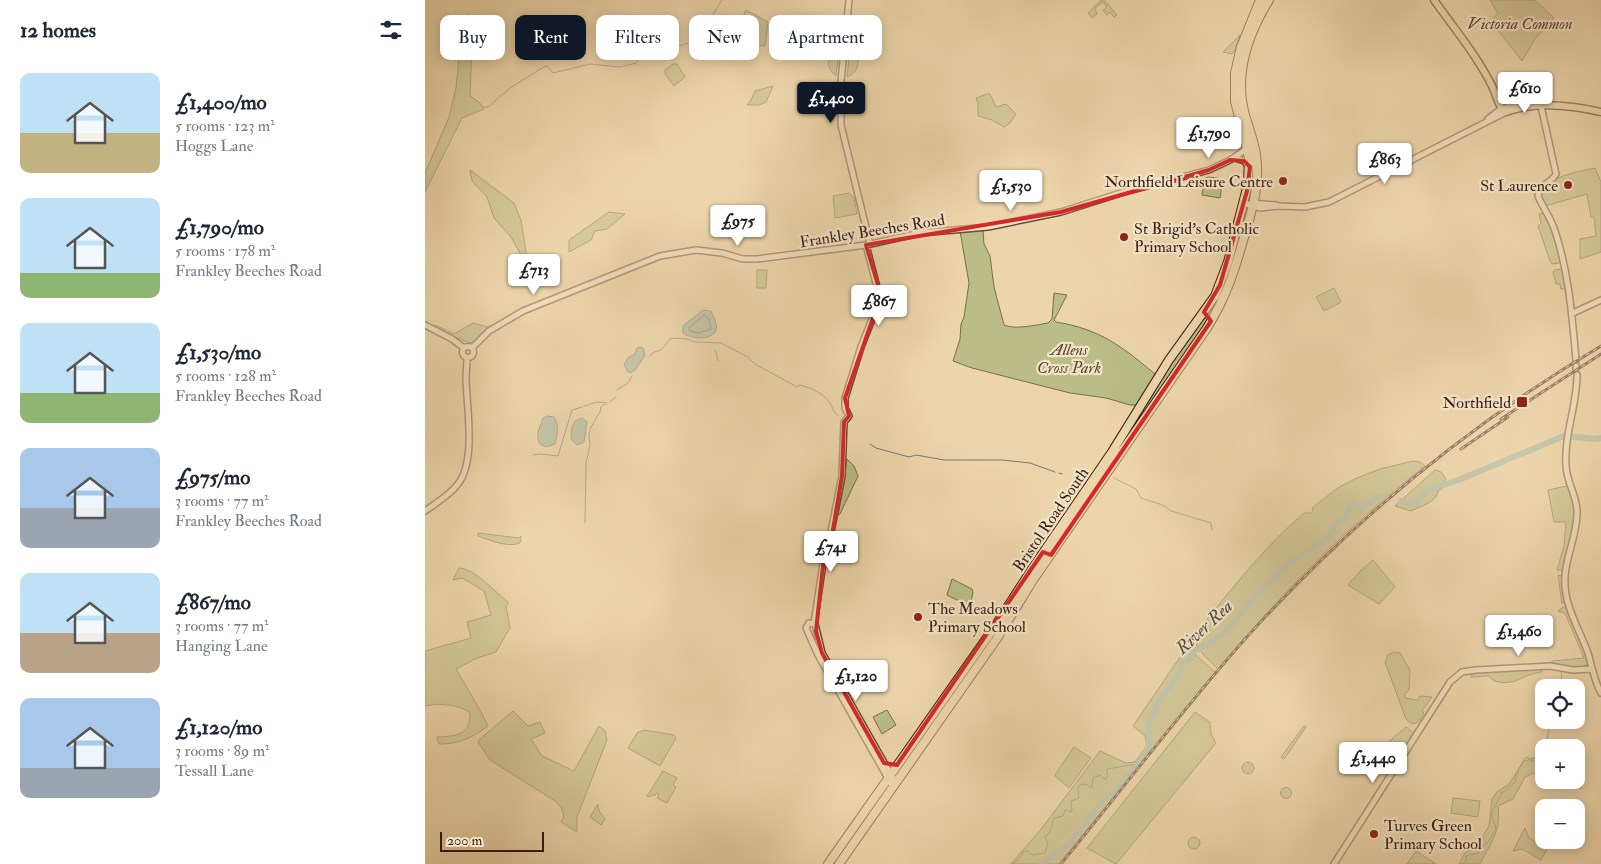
<!DOCTYPE html>
<html lang="en">
<head>
<meta charset="utf-8">
<style>
	:root { --surface:#fff; --page:#f2f2f3; --text:#1f2937; --muted:#747a83; --accent:#111827 }
	body { margin:0; font-family:"IM FELL Double Pica",serif; background:var(--page); color:var(--text); height:100vh; display:flex; flex-direction:column; font-size:19px; white-space:nowrap }
	* { box-sizing:border-box; margin:0 }
	p { font-size:16px; color:var(--muted) }
	.icon { flex:none; width:28px; height:28px; fill:none; stroke:currentColor; stroke-width:2; stroke-linecap:round; stroke-linejoin:round }
	.map { position:relative; flex:1; overflow:hidden }
	.panel { display:flex; flex-direction:column; background:var(--surface); width:425px }
	.panel>* { flex:none }
	.guide { position:absolute; left:15px; top:15px; width:475px; height:45px; display:flex; gap:10px }
	.controls { position:absolute; left:1110px; top:679px; display:grid; gap:10px }
	.controls a { display:grid; place-items:center; width:50px; height:50px; border-radius:10px; background:var(--surface); box-shadow:0 2px 12px #0003; font-size:25px }
	.scale { position:absolute; left:15px; bottom:12px; width:104px; box-sizing:border-box; padding-left:5px; border:2px solid #3b1e13; border-top:0; font-size:14px; line-height:18px; white-space:nowrap; color:#3b1e13; -webkit-text-stroke:4px #f3e4c8; paint-order:stroke }
	.price { position:absolute; translate:-50% -42px; padding:0 11px; border-radius:5px; background:#fff; color:#222; font-size:16px; line-height:32px; filter:drop-shadow(0 1px 2px #0008) }
	.price::after { content:''; position:absolute; left:50%; top:30px; width:15px; height:11px; margin-left:-8px; background:inherit; clip-path:polygon(0 0,100% 0,50% 100%) }
	.price.selected { background:var(--accent); color:#fff }
	ul { padding:0; list-style:none }
	li { display:flex; align-items:center; gap:15px; height:125px; padding:0 20px }
	li span { display:grid; place-items:center; flex:none; width:140px; height:100px; border-radius:10px; color:#555 }
	li>.icon { margin-inline-start:auto }
	span .icon { width:60px; height:60px; fill:#fffc; stroke-width:1 }
	li b { font-size:21px }
	h2 { display:flex; justify-content:space-between; align-items:center; height:60px; padding:0 20px; font-size:21px }
	.tag { padding:0 18px; border-radius:10px; background:var(--surface); box-shadow:0 2px 12px #0003; font-size:18px; line-height:45px }
	.tag.selected { background:var(--accent); color:#fff }
	main { display:flex; flex:1; min-height:0 }
	.map>svg:first-child { display:block }
</style>
</head>
<body>
<main>
<section class="panel">
<h2>12 homes<svg class="icon" aria-label="filters" viewBox="0 0 24 24"><path d="M4 7h16M4 17h16"/><circle cx="9" cy="7" r="2"/><circle cx="15" cy="17" r="2"/></svg></h2>
<ul>
<li><span style="background:linear-gradient(#bfe0f5 60%,#c2b280 0)"><svg class="icon" aria-label="home" viewBox="0 0 24 24"><path d="M3 11l9-7 9 7M6 9v11h12V9"/></svg></span><div><b>£1,400/mo</b><p>5 rooms · 123 m²</p><p>Hoggs Lane</p></div></li>
<li><span style="background:linear-gradient(#bfe0f5 75%,#8fb573 0)"><svg class="icon" aria-label="home" viewBox="0 0 24 24"><path d="M3 11l9-7 9 7M6 9v11h12V9"/></svg></span><div><b>£1,790/mo</b><p>5 rooms · 178 m²</p><p>Frankley Beeches Road</p></div></li>
<li><span style="background:linear-gradient(#bfe0f5 70%,#8fb573 0)"><svg class="icon" aria-label="home" viewBox="0 0 24 24"><path d="M3 11l9-7 9 7M6 9v11h12V9"/></svg></span><div><b>£1,530/mo</b><p>5 rooms · 128 m²</p><p>Frankley Beeches Road</p></div></li>
<li><span style="background:linear-gradient(#a9c7e8 60%,#9aa5b1 0)"><svg class="icon" aria-label="home" viewBox="0 0 24 24"><path d="M3 11l9-7 9 7M6 9v11h12V9"/></svg></span><div><b>£975/mo</b><p>3 rooms · 77 m²</p><p>Frankley Beeches Road</p></div></li>
<li><span style="background:linear-gradient(#bfe0f5 60%,#b9a48a 0)"><svg class="icon" aria-label="home" viewBox="0 0 24 24"><path d="M3 11l9-7 9 7M6 9v11h12V9"/></svg></span><div><b>£867/mo</b><p>3 rooms · 77 m²</p><p>Hanging Lane</p></div></li>
<li><span style="background:linear-gradient(#a9c7e8 70%,#9aa5b1 0)"><svg class="icon" aria-label="home" viewBox="0 0 24 24"><path d="M3 11l9-7 9 7M6 9v11h12V9"/></svg></span><div><b>£1,120/mo</b><p>3 rooms · 89 m²</p><p>Tessall Lane</p></div></li>
</ul>
</section>
<div class="map">
<svg width="1176" height="864" viewBox="0 0 1176 864">
	<rect width="100%" height="100%" fill="#edd5ab"/>
	<filter id="stains"><feTurbulence type="fractalNoise" baseFrequency=".004" numOctaves="4"/><feColorMatrix values="0 0 0 0 .2 0 0 0 0 .09 0 0 0 0 .02 0 0 0 .5 -.17"/></filter>
	<radialGradient id="worn" r=".72"><stop offset=".6" stop-color="#630" stop-opacity="0"/><stop offset="1" stop-color="#630" stop-opacity=".3"/></radialGradient>
	<path fill="#babd87" stroke="#7a6e4d" d="M676 0H679L692 15 689 17 685 12 682 15 678 10 682 7 678 2 670 8 672 14 667 18 663 13Z
		M1065 0H1110L1129 18 1110 39 1097 61 1066 21 1073 13Z
		M321 10 343 22 340 46 309 43 315 23Z
		M41 15H45L48 19 45 96 54 102 59 109 37 118 0 192V173L24 117 31 88 35 47Z
		M815 35 809 52 807 54 798 52Z
		M414 48 411 76C400 68 401 54 414 48Z
		M425 49C437 57 435 72 422 77Z
		M248 64H252L260 77 249 86 240 74V70Z
		M348 86 341 102 334 105H322L326 100 330 91Z
		M562 94H565L571 107 581 104 591 114 585 123 579 127 567 120 553 116V103L551 98Z
		M1170 168 1176 182V252L1155 259V239L1171 236 1169 217H1166L1162 194 1120 206 1115 194C1123 176 1152 172 1170 168Z
		M45 170 89 203 96 220 102 259 99 260 86 237 69 218 62 197 47 181Z
		M784 177 798 179 795 198 777 195 780 178Z
		M424 193 429 198 432 214 410 218 408 196Z
		M184 212 200 214 182 229 170 231 166 240 144 252V240Z
		M1119 213 1128 230 1136 259 1134 263 1127 264 1125 261 1113 226 1116 223 1114 214Z
		M558 230 559 244 565 256 569 287 579 325C590 330 611 325 623 323L627 319 629 293 642 295 629 320 631 322C675 329 698 347 731 375L713 405H705L681 398 645 393 547 368 528 361 535 339 536 324 539 317 544 283 535 231Z
		M1137 269 1140 275 1141 289H1136L1135 284H1131L1128 272 1130 270Z
		M332 270H342L341 288H332Z
		M909 288 916 302 899 311 891 297Z
		M779 317 784 322 720 412 717 409 753 353Z
		M48 323 63 327 48 342 44 343 10 328V325L29 334Z
		M422 459 429 466 433 476 415 514 413 515Z
		M988 461 995 462 1000 466C924 525 855 595 793 669 787 663 771 649 770 641 769 637 772 633 774 629 807 589 839 547 879 513H887L888 507 914 487 932 478 955 469Z
		M1010 470 1016 472 1021 479 1018 483 1017 489 1013 491C1012 502 996 506 986 511L970 506Z
		M1142 486C1159 510 1144 542 1139 566L1137 570H1132L1139 546 1141 522H1129L1123 490Z
		M53 533 94 538 96 536 95 543C82 548 65 540 53 536Z
		M948 560 970 587 954 604 923 585 936 570Z
		M34 568C49 568 71 593 83 602L81 607 85 628 71 652 52 658 31 669 55 710 63 726C47 738 34 744 14 744L12 737C31 736 45 736 45 713 34 704 13 703 0 706V651L46 638 42 622 66 615 59 591 37 578 28 580Z
		M1133 575 1136 576 1137 579 1140 601 1137 604Z
		M527 579 547 589 548 592 546 602 542 605 522 595Z
		M1141 605 1159 647 1163 662 1160 667H1147L1127 663V661L1159 658 1140 613 1133 611Z
		M762 647 790 672 634 864H586L617 828 675 751 701 763 710 762 722 746 720 736 708 726Z
		M969 652 975 653 985 670 984 690 980 694V698L993 700 995 696 1007 697 997 711 999 713 993 722 987 724 981 719 960 662 963 655Z
		M1117 667V672C1097 674 1091 687 1069 681L1064 676 1046 677V672Z
		M462 710 471 725 457 734 448 717Z
		M88 711 103 726 115 722 120 733 106 739 117 756 149 771 174 726 180 731 182 740 152 817V832L136 822 139 816 136 807 130 801 65 760 53 742 55 739Z
		M770 712 785 722 786 734 791 743 691 864 662 848Z
		M879 726 881 727 859 759 856 757Z
		M981 727 989 733 971 759 948 755Z
		M219 730 249 735 251 738 235 766 203 748 212 733Z
		M649 747 666 758 644 788 631 777 630 775Z
		M1119 755V769L1100 777 1088 799 1073 806C1076 834 1066 841 1055 864H1034L1040 853 1052 846 1064 826 1067 799 1072 792 1084 784 1099 761Z
		M817 768a6 6 0 1 1 12 0a6 6 0 1 1-12 0Z
		M238 771 252 778 248 785 251 787 242 803 232 798 234 794 232 793 229 796 227 795 225 797 222 796Z
		M1152 773H1157V787L1155 789 1152 785 1142 784 1146 780H1151Z
		M461 787 463 788 412 864H406Z
		M855.5 793a5.5 5.5 0 1 1 11 0a5.5 5.5 0 1 1-11 0Z
		M1028 798 1055 801 1053 817 1026 813Z
		M173 804 174 811 180 819 176 825 165 817Z
		M1100 828 1104 838 1122 849 1116 860 1097 849 1088 851Z
		M763 843a6 6 0 1 1 12 0a6 6 0 1 1-12 0Z
		M991 851 1011 864H982Z"/>
	<path fill="#99b8ae" stroke="#737a70" d="M278 310 286 311C288 316 293 324 291 330 287 341 265 339 258 333V326Z
		M215 347 218 348 220 355 211 369 205 373 202 371 199 364 204 357 209 355 212 348Z
		M122 416 129 417C135 426 132 435 130 444L121 447 115 444 113 439V432L118 418Z
		M157 418 162 422 159 442 152 445 146 439 147 427 150 421Z"/>
	<g fill="none" stroke-linecap="round" stroke-linejoin="round">
		<path stroke="#6a6b60" stroke-width="1" d="M280 315 284 319 286 329 274 333 265 331 264 328Z"/>
		<path stroke="#737a70" stroke-width="1" d="M58 107H63L85 88 119 67 122 66 128 73 165 64 195 67 211 63 218 55 264 43 277 36 282 24 297 0
			M290 350 293 361
			M225 356 229 352 236 350 245 339 249 338 262 339 270 342 296 343 323 357 330 364 372 387 374 385C385 387 398 393 405 403 408 408 408 412 413 416
			M192 390 203 383 207 376
			M185 402 191 397
			M159 406 172 402 182 403
			M445 444 451 448 484 457 491 455 519 460H577L605 463 630 472
			M108 455 115 454 133 456 147 410 157 407
			M634 473 637 474
			M689 478 711 489 716 498C726 502 738 503 746 511L786 523 787 530
			M160 523 161 463 165 445 164 435 166 427 175 412 176 407 180 404
			M1128 688 1129 684 1137 677 1136 672
			M1121 748 1125 720
			M588 864 594 859 599 851H603L607 855 620 853 623 843 620 837 625 832 629 818 638 816 640 810 647 812 646 801 654 798 653 789 655 785 660 784 667 788 668 778 675 775 679 779 682 778V769L711 764 719 757
			M1037 864 1041 861V856L1054 853 1057 847 1064 841 1071 829C1071 824 1067 821 1067 816 1067 808 1074 801 1077 792H1079L1091 781 1090 776 1093 774 1094 768 1100 758 1103 757 1106 761H1115L1119 758"/>
		<path stroke="#99b8ae" stroke-width="6" d="M976 501 992 504 993 499 1004 490 1036 479 1139 436 1171 439 1176 438
			M616 864C625 857 634 850 644 844 649 841 648 835 655 833L673 806 680 798 688 794 719 757 724 745 723 725 725 719 732 708 733 701 754 675 757 664 764 660 769 651 786 643 802 630 831 595 861 565 887 549 905 535 911 523 921 518 926 504H929L936 509 952 497 960 498"/>
		<g stroke="#684c39" stroke-width="8">
			<path id="minor" d="M424 0 416 81V125L445 244
				M1116 106 1131 174C1126 184 1114 184 1113 196 1118 208 1126 218 1130 231 1144 273 1147 316 1151 360
				M1063 119 1076 109
				M813 159 819 161 824 167
				M819 203 835 208 853 206 880 207 904 202 1081 112
				M827 203 851 205
				M1148 313 1176 300
				M0 325 27 339 39 348
				M37.5 352a5.5 5.5 0 1 1 11 0a5.5 5.5 0 1 1-11 0Z
				M47 348 64 331 98 311 235 256 271 250 297 253 318 259H332L441 245 495 233 563 227 636 212 699 192 784 170 805 160 823 148
				M1151 366V368
				M1152 375C1152 405 1139 435 1141 465 1141 482 1153 497 1152 513 1152 536 1141 555 1140 577 1138 604 1154 628 1163 653 1167 666 1169 681 1176 693
				M0 511C11 503 25 495 33 484 51 461 42 408 41 380 41 372 42 365 42 357
				M389 623 399 557 402 547 406 542V532L417 476 419 422 424 416 420 408V398L436 347 453 304 454 295 441 245
				M468 787 393 655 381 628 384 623 390 624 397 653 466 775 471 782
				M909 864 1025 682 1037 672 1051 670 1125 666 1148 670 1167 669"/>
		</g>
		<g stroke="#3b1e13" stroke-width="9">
			<path id="major" d="M1009 0C1029 28 1053 57 1068 88 1072 96 1073 107 1081 112
				M1076 109 1087 105 1099 104
				M1081 112C1111 101 1145 105 1176 112"/>
		</g>
		<g stroke="#3b1e13" stroke-width="10">
			<path id="highway" d="M403 864 571 625 609 566 687 452 744 360 790 296 803 262 823 184 824 158 810 101V73L816 47 835 0
				M414 864 573 637 608 580 782 328C802 296 810 269 820 234 827 211 833 190 832 167 832 149 825 132 820 115 809 75 823 34 844 0"/>
		</g>
		<use href="#minor" stroke="#f3e4c8" stroke-width="5"/>
		<use href="#major" stroke="#edd5ab" stroke-width="6"/>
		<use href="#highway" stroke="#edd5ab" stroke-width="8"/>
		<g stroke="#3b1e13" stroke-width="3">
			<path id="rail" d="M1076 419 1176 354
				M1036 449 1083 417
				M636 864C698 789 756 711 821 638 924 524 1043 425 1176 346"/>
		</g>
		<use href="#rail" stroke="#f3e4c8" stroke-width="1" stroke-dasharray="4" stroke-linecap="butt"/>
	</g>
	<path d="M0 0H1176V864H0ZM805 160 819 161 825 167 822 191 795 285 779 312 786 321 626 555 618 552 472 765 459 763 397 653 391 631 399 557 406 542 417 476 419 422 424 416 420 398 453 304 454 288 441 245 636 212 784 170Z" fill="#edd5ab" fill-opacity=".55" fill-rule="evenodd"/>
	<path fill="none" stroke="#d62828" stroke-width="4" stroke-linejoin="round" d="M805 160 819 161 825 167 822 191 795 285 779 312 786 321 626 555 618 552 472 765 459 763 397 653 391 631 399 557 406 542 417 476 419 422 424 416 420 398 453 304 454 288 441 245 636 212 784 170Z"/>
	<g fill="#8f2418" stroke="#f3e4c8" stroke-width="2">
		<circle cx="858" cy="181" r="5"/>
		<circle cx="1143" cy="185" r="5"/>
		<circle cx="699" cy="237" r="5"/>
		<rect x="1091" y="396" width="12" height="12" rx="2.5"/>
		<circle cx="493" cy="617" r="5"/>
		<circle cx="949" cy="834" r="5"/>
	</g>
	<g text-anchor="middle" stroke-width="4.5" stroke-linejoin="round" paint-order="stroke">
		<g font-size="16" font-style="italic" fill="#5b4630" stroke="#f3e4c8">
			<text x="1095" y="29">Victoria Common</text>
			<text x="644" y="355">Allens<tspan x="644" dy="18">Cross Park</tspan></text>
		</g>
		<g font-size="16" fill="#3b1e13" stroke="#f3e4c8" text-anchor="end">
			<text x="848" y="187">Northfield Leisure Centre</text>
			<text x="1133" y="191">St Laurence</text>
			<text x="709" y="234" text-anchor="start">St Brigid's Catholic<tspan x="709" dy="18">Primary School</tspan></text>
			<text x="1086" y="408">Northfield</text>
			<text x="503" y="614" text-anchor="start">The Meadows<tspan x="503" dy="18">Primary School</tspan></text>
			<text x="959" y="831" text-anchor="start">Turves Green<tspan x="959" dy="18">Primary School</tspan></text>
		</g>
		<g font-size="16" fill="#3b1e13" stroke="#f3e4c8">
			<text transform="translate(447 230) rotate(-9)" y="6">Frankley Beeches Road</text>
			<text transform="translate(625 519) rotate(-56)" y="6">Bristol Road South</text>
		</g>
		<g font-size="18" font-style="italic" fill="#574c42" stroke="#f3e4c8">
			<text transform="translate(779 627) rotate(-43)" y="6">River Rea</text>
		</g>
	</g>
	<rect width="100%" height="100%" filter="url(#stains)"/>
	<rect width="100%" height="100%" fill="url(#worn)"/>
</svg>
<div class="controls">
<a><svg class="icon" aria-label="locate" viewBox="0 0 24 24"><circle cx="12" cy="12" r="6"/><path d="M12 2v4M12 18v4M2 12h4M18 12h4"/></svg></a>
<a>+</a>
<a>−</a>
</div>
<div class="scale">200 m</div>
<b class="price" style="left:1100px;top:114px">£610</b>
<b class="price selected" style="left:406px;top:124px">£1,400</b>
<b class="price" style="left:784px;top:159px">£1,790</b>
<b class="price" style="left:960px;top:185px">£863</b>
<b class="price" style="left:586px;top:212px">£1,530</b>
<b class="price" style="left:313px;top:247px">£975</b>
<b class="price" style="left:109px;top:296px">£713</b>
<b class="price" style="left:454px;top:327px">£867</b>
<b class="price" style="left:406px;top:573px">£741</b>
<b class="price" style="left:1094px;top:657px">£1,460</b>
<b class="price" style="left:431px;top:702px">£1,120</b>
<b class="price" style="left:948px;top:784px">£1,440</b>
<div class="guide">
<a class="tag">Buy</a>
<a class="tag selected">Rent</a>
<a class="tag">Filters</a>
<a class="tag">New</a>
<a class="tag">Apartment</a>
</div>
</div>
</main>
</body>
</html>
